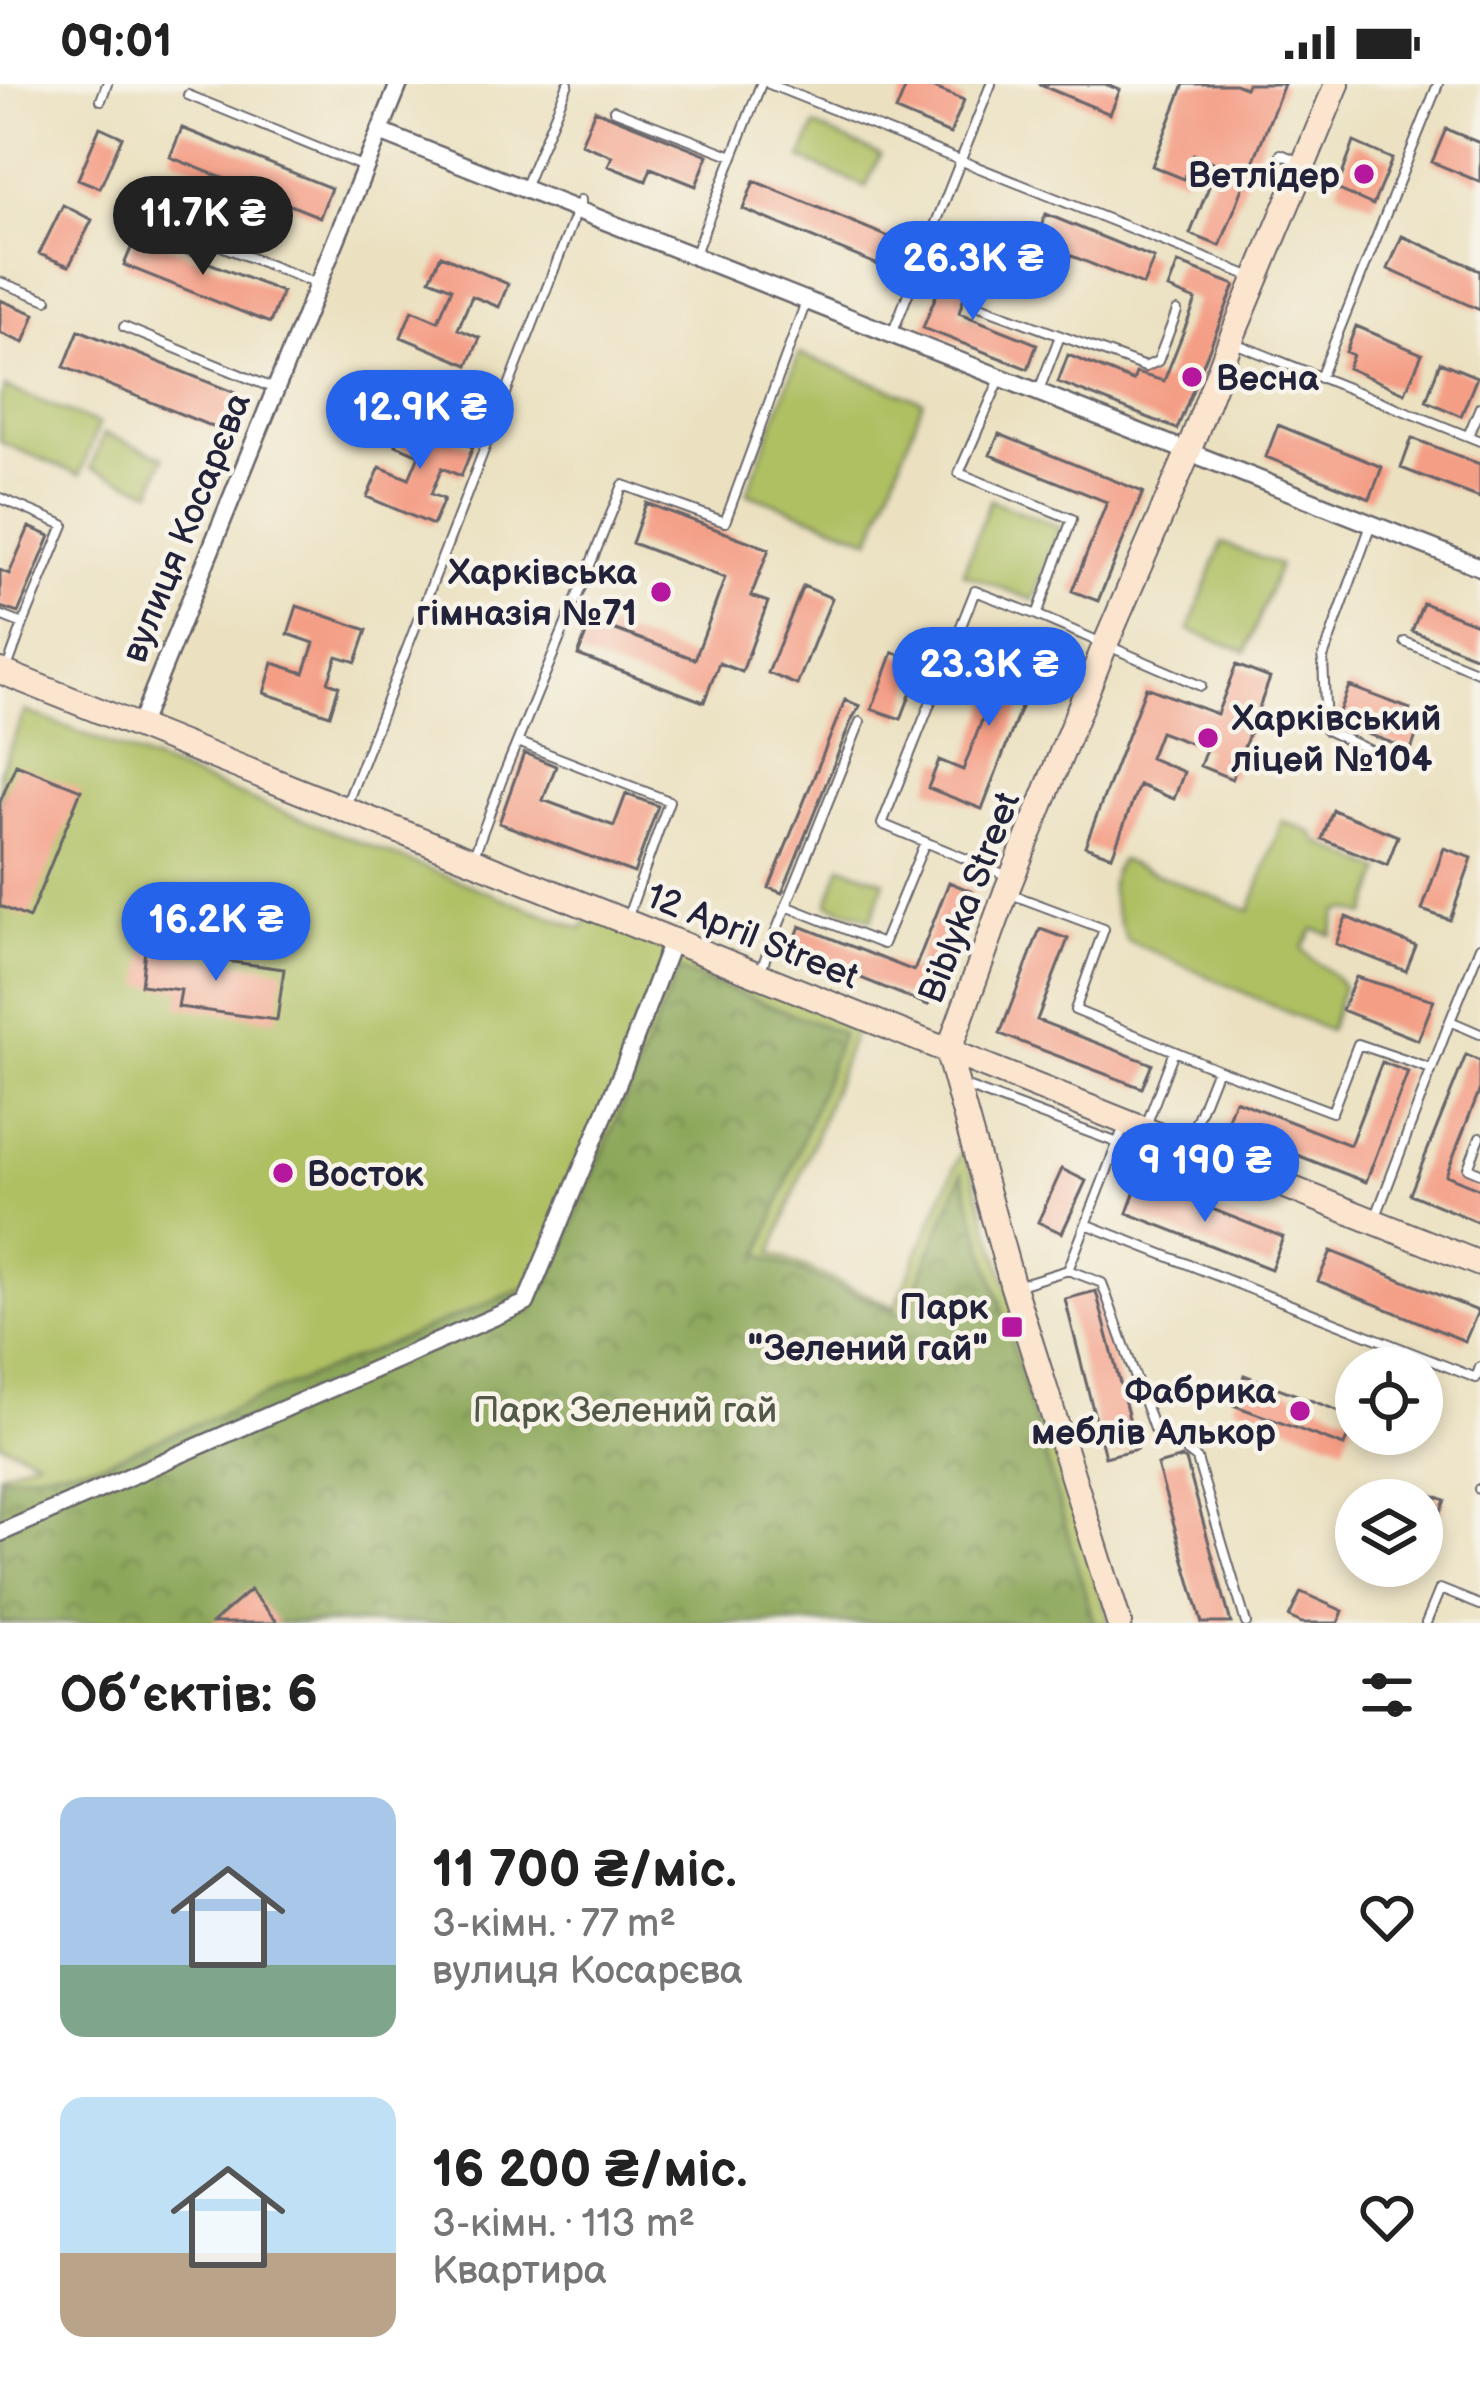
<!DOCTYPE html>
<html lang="uk">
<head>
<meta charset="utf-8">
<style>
	:root { --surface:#fff; --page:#f2f2f2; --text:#222; --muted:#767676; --accent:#2563eb }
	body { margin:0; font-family:"Balsamiq Sans",sans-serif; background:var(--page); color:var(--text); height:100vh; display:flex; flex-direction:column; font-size:45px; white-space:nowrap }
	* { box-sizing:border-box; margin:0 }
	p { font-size:39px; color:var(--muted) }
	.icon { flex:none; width:66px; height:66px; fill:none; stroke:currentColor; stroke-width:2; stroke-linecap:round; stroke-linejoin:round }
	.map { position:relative; height:1539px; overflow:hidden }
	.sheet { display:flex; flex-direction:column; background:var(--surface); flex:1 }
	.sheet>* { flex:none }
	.tools { position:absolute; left:1335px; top:1263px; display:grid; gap:24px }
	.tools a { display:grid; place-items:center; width:108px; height:108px; border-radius:50%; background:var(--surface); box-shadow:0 6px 18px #0003; font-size:60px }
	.price { position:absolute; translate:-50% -102px; padding:0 27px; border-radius:42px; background:var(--accent); color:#fff; font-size:39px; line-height:78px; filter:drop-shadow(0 3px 6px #0008) }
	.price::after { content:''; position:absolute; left:50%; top:72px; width:36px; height:27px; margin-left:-18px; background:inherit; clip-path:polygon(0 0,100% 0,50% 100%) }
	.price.selected { background:#222; color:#fff }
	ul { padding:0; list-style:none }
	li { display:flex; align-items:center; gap:36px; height:300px; padding:0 60px }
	li span { display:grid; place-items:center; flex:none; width:336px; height:240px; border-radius:24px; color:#555 }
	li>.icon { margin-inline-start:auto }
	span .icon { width:144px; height:144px; fill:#fffc; stroke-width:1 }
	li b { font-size:51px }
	h2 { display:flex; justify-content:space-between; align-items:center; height:144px; padding:0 60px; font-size:51px }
	.status { display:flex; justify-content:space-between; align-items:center; height:84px; padding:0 60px; background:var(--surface); direction:ltr }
	.status svg { height:33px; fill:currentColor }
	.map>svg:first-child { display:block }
</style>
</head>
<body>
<div class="status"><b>09:01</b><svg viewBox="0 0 49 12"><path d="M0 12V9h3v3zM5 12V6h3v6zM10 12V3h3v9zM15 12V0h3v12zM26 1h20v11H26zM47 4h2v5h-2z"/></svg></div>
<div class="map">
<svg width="1480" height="1539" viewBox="0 0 1480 1539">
	<defs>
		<pattern id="forest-crowns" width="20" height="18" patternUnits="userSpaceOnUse" patternTransform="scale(3)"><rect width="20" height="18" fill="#8ba659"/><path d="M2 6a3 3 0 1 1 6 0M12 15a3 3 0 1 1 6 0" fill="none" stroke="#71874b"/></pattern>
	</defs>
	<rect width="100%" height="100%" fill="#f7f3e8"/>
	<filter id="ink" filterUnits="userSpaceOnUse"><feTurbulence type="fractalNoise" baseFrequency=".00833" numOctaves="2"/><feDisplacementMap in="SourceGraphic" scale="24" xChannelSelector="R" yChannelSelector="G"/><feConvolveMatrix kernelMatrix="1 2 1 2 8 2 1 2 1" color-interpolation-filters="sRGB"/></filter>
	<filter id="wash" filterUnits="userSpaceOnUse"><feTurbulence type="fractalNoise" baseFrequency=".004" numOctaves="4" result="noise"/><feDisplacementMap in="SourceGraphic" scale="48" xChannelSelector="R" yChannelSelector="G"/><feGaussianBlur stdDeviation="2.7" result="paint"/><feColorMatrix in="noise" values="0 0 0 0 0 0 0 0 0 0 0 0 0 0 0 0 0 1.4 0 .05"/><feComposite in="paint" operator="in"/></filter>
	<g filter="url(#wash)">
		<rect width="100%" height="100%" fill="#ebe1c1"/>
		<path fill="#afc063" stroke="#68714f" stroke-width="3" d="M815 42 880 71 866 103 801 75Z
			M799 270 923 317 871 455 747 409Z
			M5 303 99 340 80 391 0 358V315Z
			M104 350 164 373 152 407 91 384Z
			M990 416 1060 443 1033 516 963 489Z
			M1222 459 1279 481 1246 568 1189 546Z
			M25 627 582 845 592 824 860 933 772 1169 895 1223 964 1061 1110 1539H0V1389L37 1374 0 1359V687Z
			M1282 737 1313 749 1318 758 1382 787 1366 831 1347 826 1337 828 1332 851 1314 845 1302 864C1314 882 1335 887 1343 903L1329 947 1127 856C1117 831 1100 799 1121 776L1250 827Z
			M841 782 885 797 872 835 828 820Z"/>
		<path fill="url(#forest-crowns)" stroke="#56644a" stroke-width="3" d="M678 886 842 949 760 1171 905 1231 962 1089 1094 1539H0V1393L102 1379 551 1193Z"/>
		<g id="blocks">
			<path fill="#f49e86" d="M907 0H925L964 16 950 50 896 27Z
				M1038 0H1105L1120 6 1110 30Z
				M1184 0H1235L1245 4 1247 0H1284L1220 162 1190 150 1218 80 1194 70 1184 95 1152 82Z
				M595 26 708 71 696 102 651 84 646 97 608 82 612 72 581 60Z
				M100 43 122 53 100 104 78 95Z
				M182 44 331 104 320 133 170 73Z
				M1446 45 1480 59V98L1432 78Z
				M1354 58 1392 75 1373 121 1337 105Z
				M754 97 906 160 895 188 743 125Z
				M63 121 92 136 69 182 39 170Z
				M1046 130 1154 174 1143 201 1035 157Z
				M137 150 282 208 270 239 124 181Z
				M1402 152 1480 186V226L1388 185Z
				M441 171 508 200 499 223 472 212 458 245 480 254 468 281 401 253 412 226 438 237 452 204 430 195Z
				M949 179 971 188 959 229 1037 260 1028 285 923 244Z
				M1178 179 1235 201 1177 345 1058 298 1068 271 1133 297 1136 289 1164 297 1196 216 1168 205Z
				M0 216 35 230 24 259 0 249Z
				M1356 242 1422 270 1405 309 1348 284 1353 271 1346 268Z
				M79 246 238 310 223 347 64 283Z
				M1440 278 1477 293 1461 332 1426 317Z
				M406 335 473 363 461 392 442 384 431 410 444 415 433 441 367 413 380 383 409 395 419 371 396 361Z
				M1278 341 1382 383 1370 415 1266 373Z
				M999 350 1143 408 1098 517 1072 507 1107 418 990 371Z
				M1412 354 1480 380V414L1401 384Z
				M646 419 769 465 751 512 768 518 742 588 719 579 704 618 578 571 591 537 695 575 725 494 632 459Z
				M29 443 50 452 18 529 0 523V486L9 490Z
				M803 502 832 514 797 601 768 589Z
				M1423 519 1480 541V574L1412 547Z
				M297 522 367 546 356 578 337 572 328 598 339 602 330 631 264 609 273 579 304 589 314 559 288 550Z
				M988 560 1038 579 982 725 928 704 939 676 963 686 996 599 976 592Z
				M893 568 922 579 901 635 872 625Z
				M1236 581 1270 594 1232 695 1200 682 1206 665 1160 648 1150 674 1184 688 1174 715 1139 701 1112 772 1085 762 1146 603 1217 630Z
				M1349 602 1410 625 1403 644 1417 649 1411 666 1335 638Z
				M845 616 860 622 852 635 782 809 769 804Z
				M524 669 556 682 543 716 614 742 626 710 658 722 634 789 499 739Z
				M16 680 81 706 29 834 0 822V718Z
				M1333 726 1398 752 1387 781 1322 755Z
				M1444 764 1472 774 1450 836 1422 826Z
				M949 798 973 808 928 921 791 866 800 842 914 887Z
				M1346 833 1416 862 1406 887 1336 860Z
				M1040 845 1068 855 1037 936 1152 980 1142 1004 1000 950Z
				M145 866 284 885 277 936 178 923 181 906 141 901Z
				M1356 893 1434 916 1418 956 1342 926Z
				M1466 971 1480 977V1005L1446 1091 1480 1105V1139L1410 1110Z
				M1382 978 1408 988 1366 1098 1225 1043 1235 1016 1350 1061Z
				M1062 1085 1086 1097 1062 1149 1038 1138Z
				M1139 1096 1283 1153 1271 1185 1127 1129Z
				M1331 1167 1478 1227 1465 1257 1318 1197Z
				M1096 1207 1137 1365 1105 1373 1065 1215Z
				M1244 1291 1355 1333 1344 1362 1233 1321Z
				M1182 1374 1186 1376 1231 1539H1202L1157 1381Z
				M1422 1407 1445 1416 1423 1472H1422Z
				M250 1506 278 1539H212Z
				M1301 1508 1343 1527 1338 1539H1302L1289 1533Z"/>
		</g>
	</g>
	<g filter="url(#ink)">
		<use href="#blocks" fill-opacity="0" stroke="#68656a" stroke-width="3"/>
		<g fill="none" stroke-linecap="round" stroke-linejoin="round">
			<g stroke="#68656a" stroke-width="12">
				<path id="lane" d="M769 0 1250 192
					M188 11 364 83
					M101 16 107 0
					M614 26 733 72
					M1281 70 1302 79
					M524 104 568 0
					M176 144 317 200
					M694 172 761 0
					M985 175 972 209V214L977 221 1145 283 1158 277 1177 227
					M0 198 47 216
					M124 243 275 305
					M892 250 991 0
					M1232 258 1480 357
					M1320 294 1438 0
					M1000 295 959 389 1072 435 1037 531 1201 602
					M1039 306 1060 252
					M1468 352 1480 323
					M0 414 64 441 23 540 0 531
					M1405 558 1480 589
					M7 584 23 540
					M518 658 669 717 628 832
					M1371 667 1326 646 1323 574 1371 441
					M347 719 581 116
					M925 758 882 740 975 507 1037 531
					M474 771 504 690 623 401 725 438 806 218
					M1008 809 1104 845 1075 926 1174 967
					M786 822 883 860 925 758 1008 792
					M761 885 860 638
					M1450 937 1480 863
					M964 1002 1118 1059
					M1147 1039 1174 967 1217 985
					M1125 1040 1086 1140 1476 1294 1480 1283
					M1480 1053 1468 1084 1480 1089
					M1188 1058 1217 985 1332 1028 1358 960 1431 985
					M1375 1135 1450 937 1480 950
					M1068 1186 1102 1199 1154 1345C1167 1357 1184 1363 1197 1375L1246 1539
					M1019 1201 1068 1186 1086 1140
					M1479 1405H1480
					M1426 1539 1440 1505 1480 1521"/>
			</g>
			<g stroke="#68656a" stroke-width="21">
				<path id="street" d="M380 48 1480 483
					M139 643 399 0
					M0 1449 526 1219 623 986 672 857"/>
			</g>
			<g stroke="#68656a" stroke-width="28">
				<path id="secondary" d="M0 587 1480 1180
					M1119 1539 1013 1203 948 969 1006 808 1105 561 1185 376 1230 258 1337 0"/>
			</g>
			<use href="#lane" stroke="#fff" stroke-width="8"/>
			<use href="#street" stroke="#fff" stroke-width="16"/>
			<use href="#secondary" stroke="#fbe5cf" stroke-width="24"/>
		</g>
	</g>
	<g fill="#b5179e" stroke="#f7f3e8" stroke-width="4.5">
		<circle cx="1364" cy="90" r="12"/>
		<circle cx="1192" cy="293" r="12"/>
		<circle cx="661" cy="508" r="12"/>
		<circle cx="1208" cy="654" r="12"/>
		<circle cx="283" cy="1089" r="12"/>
		<rect x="1000" y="1231" width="24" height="24" rx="6"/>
		<circle cx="1300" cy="1327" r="12"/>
	</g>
	<g text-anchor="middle" stroke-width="9" stroke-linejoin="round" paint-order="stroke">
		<g font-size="36" font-weight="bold" fill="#22223b" stroke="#f7f3e8" text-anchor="end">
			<text x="1340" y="103">Ветлідер</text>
			<text x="1216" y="306" text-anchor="start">Весна</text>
			<text x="637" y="500">Харківська<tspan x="637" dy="41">гімназія №71</tspan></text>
			<text x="1232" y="646" text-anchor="start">Харківський<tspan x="1232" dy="41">ліцей №104</tspan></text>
			<text x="307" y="1102" text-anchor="start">Восток</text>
			<text x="988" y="1235">Парк<tspan x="988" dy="41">"Зелений гай"</tspan></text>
			<text x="1276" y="1319">Фабрика<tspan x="1276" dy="41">меблів Алькор</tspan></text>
		</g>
		<g font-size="36" fill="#22223b" stroke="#f7f3e8">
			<text transform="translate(185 443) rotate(-68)" y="13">вулиця Косарєва</text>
			<text transform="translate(968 813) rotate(-69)" y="13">Biblyka Street</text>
			<text transform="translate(753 851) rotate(22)" y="13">12 April Street</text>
		</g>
		<g font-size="36" fill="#535949" stroke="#f7f3e8">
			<text x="625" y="1338">Парк Зелений гай</text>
		</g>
	</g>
</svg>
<div class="tools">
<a><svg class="icon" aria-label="locate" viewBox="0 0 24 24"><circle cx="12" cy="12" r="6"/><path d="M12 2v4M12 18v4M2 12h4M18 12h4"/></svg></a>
<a><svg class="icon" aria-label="layers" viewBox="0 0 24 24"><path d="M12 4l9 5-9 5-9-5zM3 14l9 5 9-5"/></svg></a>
</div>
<b class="price selected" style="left:203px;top:194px">11.7K ₴</b>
<b class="price" style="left:973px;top:239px">26.3K ₴</b>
<b class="price" style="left:420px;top:388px">12.9K ₴</b>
<b class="price" style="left:989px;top:645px">23.3K ₴</b>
<b class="price" style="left:216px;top:900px">16.2K ₴</b>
<b class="price" style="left:1205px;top:1141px">9 190 ₴</b>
</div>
<section class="sheet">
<h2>Об’єктів: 6<svg class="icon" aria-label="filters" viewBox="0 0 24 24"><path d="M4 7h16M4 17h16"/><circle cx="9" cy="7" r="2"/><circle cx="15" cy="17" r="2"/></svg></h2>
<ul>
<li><span style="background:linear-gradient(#a9c7e8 70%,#7fa58c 0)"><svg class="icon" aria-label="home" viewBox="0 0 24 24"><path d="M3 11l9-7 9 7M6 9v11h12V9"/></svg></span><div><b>11 700 ₴/міс.</b><p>3-кімн. · 77 m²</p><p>вулиця Косарєва</p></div><svg class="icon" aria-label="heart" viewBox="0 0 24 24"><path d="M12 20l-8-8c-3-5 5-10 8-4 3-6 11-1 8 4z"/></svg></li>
<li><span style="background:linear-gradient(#bfe0f5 65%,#b9a48a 0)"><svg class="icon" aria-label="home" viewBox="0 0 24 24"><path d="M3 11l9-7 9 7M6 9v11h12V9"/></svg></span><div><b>16 200 ₴/міс.</b><p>3-кімн. · 113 m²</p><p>Квартира</p></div><svg class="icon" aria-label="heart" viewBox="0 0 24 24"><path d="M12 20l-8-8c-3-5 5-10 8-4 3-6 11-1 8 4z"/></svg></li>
</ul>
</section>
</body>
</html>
